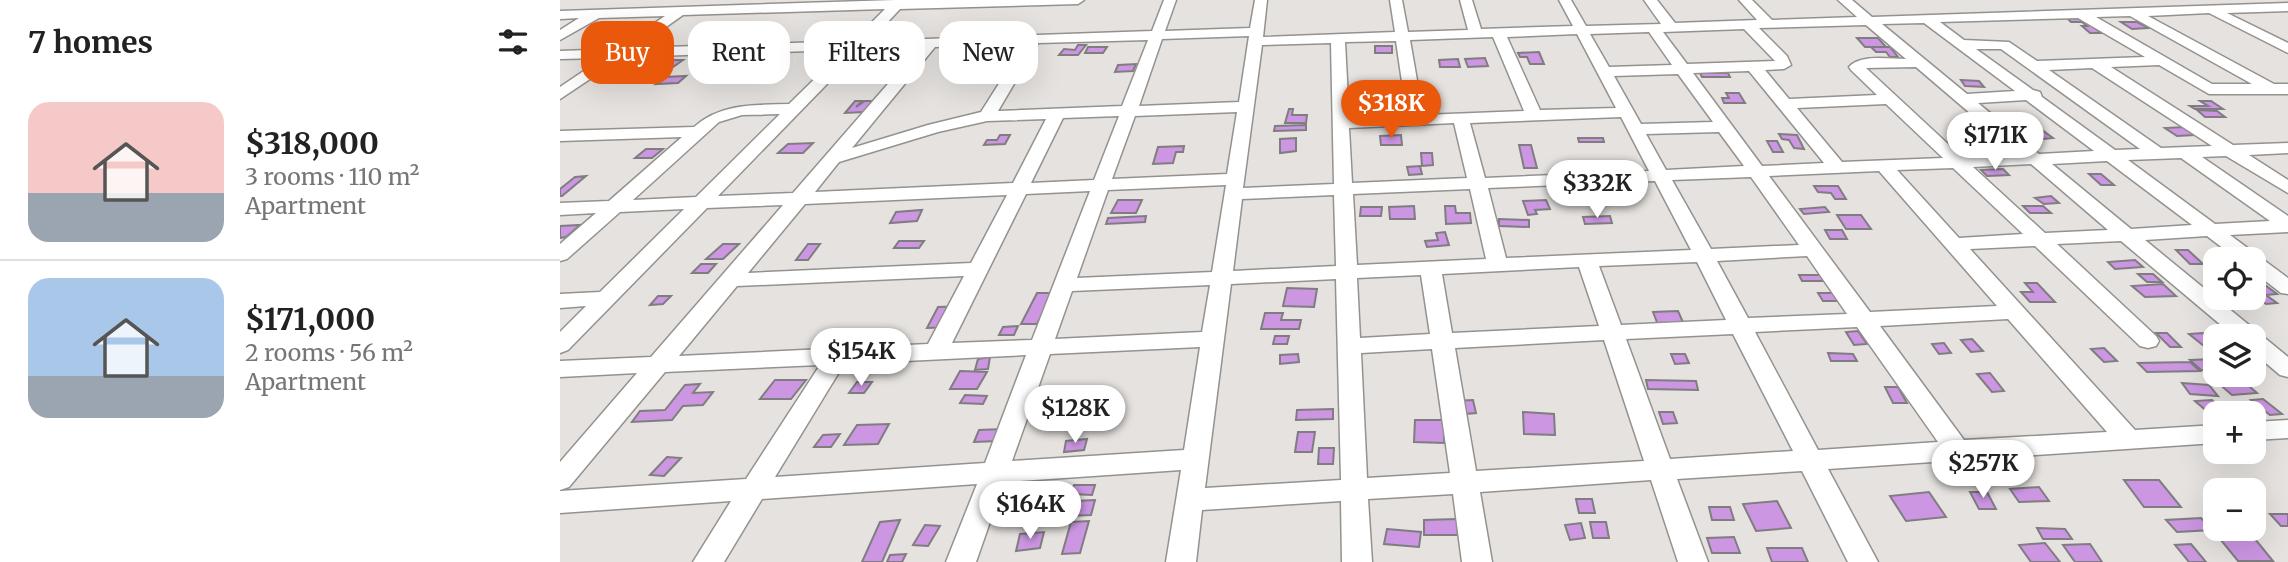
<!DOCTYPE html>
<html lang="en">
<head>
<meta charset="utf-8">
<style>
	:root { --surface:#fff; --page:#f2f2f2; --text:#222; --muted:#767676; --line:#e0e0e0; --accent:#ea580c }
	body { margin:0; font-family:Merriweather,serif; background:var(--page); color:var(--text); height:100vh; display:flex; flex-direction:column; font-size:26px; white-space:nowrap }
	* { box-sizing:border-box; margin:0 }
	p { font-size:23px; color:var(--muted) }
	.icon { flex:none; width:38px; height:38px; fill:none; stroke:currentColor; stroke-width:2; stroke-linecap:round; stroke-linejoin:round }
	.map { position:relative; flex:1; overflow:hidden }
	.drawer { display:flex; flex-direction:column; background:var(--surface); width:560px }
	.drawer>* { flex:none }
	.guide { position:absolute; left:21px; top:21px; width:665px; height:63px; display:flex; gap:14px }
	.controls { position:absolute; left:1643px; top:247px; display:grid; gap:14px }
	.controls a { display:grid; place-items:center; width:63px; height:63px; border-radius:14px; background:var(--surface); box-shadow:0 7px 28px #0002; font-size:35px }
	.price { position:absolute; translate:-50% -60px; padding:0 16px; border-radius:24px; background:#fff; color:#222; font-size:23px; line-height:46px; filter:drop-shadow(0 2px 4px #0008) }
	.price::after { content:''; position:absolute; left:50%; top:42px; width:21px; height:16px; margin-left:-10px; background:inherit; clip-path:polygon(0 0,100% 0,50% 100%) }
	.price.current { background:var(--accent); color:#fff }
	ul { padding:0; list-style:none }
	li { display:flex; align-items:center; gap:21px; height:175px; padding:0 28px }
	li+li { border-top:2px solid var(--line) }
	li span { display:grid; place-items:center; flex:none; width:196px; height:140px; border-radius:21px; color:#555 }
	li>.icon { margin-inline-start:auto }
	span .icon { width:84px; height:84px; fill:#fffc; stroke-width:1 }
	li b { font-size:30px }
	h2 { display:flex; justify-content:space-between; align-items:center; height:84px; padding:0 28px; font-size:30px }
	.tag { padding:0 24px; border-radius:21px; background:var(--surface); box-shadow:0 7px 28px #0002; font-size:24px; line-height:63px }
	.tag.current { background:var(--accent); color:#fff }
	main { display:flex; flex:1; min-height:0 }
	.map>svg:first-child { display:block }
</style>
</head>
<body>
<main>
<section class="drawer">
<h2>7 homes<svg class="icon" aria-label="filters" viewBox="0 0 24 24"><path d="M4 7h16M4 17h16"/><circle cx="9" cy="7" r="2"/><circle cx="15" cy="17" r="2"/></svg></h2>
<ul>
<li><span style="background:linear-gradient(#f6c9c9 65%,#9aa5b1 0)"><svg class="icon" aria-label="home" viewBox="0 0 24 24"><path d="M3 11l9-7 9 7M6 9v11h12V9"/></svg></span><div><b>$318,000</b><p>3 rooms · 110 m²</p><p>Apartment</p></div></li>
<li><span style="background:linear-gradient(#a9c7e8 70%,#9aa5b1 0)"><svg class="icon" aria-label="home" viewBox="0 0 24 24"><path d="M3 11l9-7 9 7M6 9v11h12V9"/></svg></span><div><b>$171,000</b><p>2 rooms · 56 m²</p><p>Apartment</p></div></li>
</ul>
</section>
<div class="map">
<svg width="1728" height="562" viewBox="0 0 1728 562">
	<rect width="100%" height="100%" fill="#e5e2df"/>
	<path fill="#cc96e3" stroke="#807d81" stroke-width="2" d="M1506 17 1522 18 1541 33H1530L1522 26H1527L1522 22H1511Z
		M1561 22H1577L1589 28 1572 29Z
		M198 32H224L215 39H188Z
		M1297 38H1318L1326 47H1305Z
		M518 45H526L518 55H499L504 49 515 50Z
		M815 46H832V53H815Z
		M528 47H547L543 53H525Z
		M1311 47H1330L1338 57H1330L1326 52H1316Z
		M979 52 984 64H970L967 57H960L958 53Z
		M925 58 928 66 908 67 905 59Z
		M898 59 900 67H880L879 60Z
		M106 60H123L113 67H96Z
		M337 64H347L334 77 315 76 323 70H332Z
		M576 64 573 71 555 72 558 65Z
		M1140 73H1168L1170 77H1142Z
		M126 76 118 83 96 84 105 77Z
		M1401 80 1419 81 1424 87 1405 86Z
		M1166 93H1179L1185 103H1164L1162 98H1169Z
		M814 95 815 109 793 110V100H800V96Z
		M295 101H302L296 107 305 101H314L304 112 285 113Z
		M1640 101H1651L1663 109H1635L1630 106H1648Z
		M729 109H733L732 115H747L746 123H725Z
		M1637 110 1657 111 1665 117H1645Z
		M746 125V130L714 131 715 126Z
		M1396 125H1420L1426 131H1402Z
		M1625 127 1637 135 1617 136 1605 128Z
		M1472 130H1482L1493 138 1471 140 1466 136 1477 135Z
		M1219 134 1237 135 1244 149 1234 148 1229 140 1222 139Z
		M440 135H450L445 144 424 145 427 140H437Z
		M841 135 842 145H821L820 136Z
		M1393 135H1405L1417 145 1404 146Z
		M736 138V151L720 153V139Z
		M1018 138H1043L1044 142H1019Z
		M1207 141H1217L1223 152H1213Z
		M253 143 243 153H218L228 144Z
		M959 145H971L977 168H964Z
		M624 146 623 152H616L613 163 593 164 598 147Z
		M1391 148H1413L1420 155H1397Z
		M86 149H103L92 158H75Z
		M861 153H872L873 165 862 166Z
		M860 166 862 174 849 175 847 167Z
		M1443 169 1449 175 1427 176 1421 170Z
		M1529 174H1541L1554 185H1541Z
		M26 176 2 196H0V189L15 177Z
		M1254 186H1278L1286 199H1275L1271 193 1258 192Z
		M1491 196 1499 203 1484 204 1475 198Z
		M558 200H582L576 213H551Z
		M986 200 990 209 975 210 977 214 968 215 963 201Z
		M854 206 855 219H830L829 207Z
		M885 206H895L896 213H910L911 223 886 224Z
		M1463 206H1483L1491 213H1470Z
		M801 207H822L821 216H800Z
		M1265 207 1269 212 1244 214 1240 209Z
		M362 210 357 221 330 223 336 212Z
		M1277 215H1301L1311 229H1286Z
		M586 216 585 222 546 224 548 218Z
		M1050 216 1052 223 1025 224 1023 217Z
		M939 219 969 220V227L939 226Z
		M20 225 6 237 0 238V226Z
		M1265 230H1282L1287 239H1270Z
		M885 232 889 245 867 247 865 241 878 240 876 233Z
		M339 241H364L359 248H334Z
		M163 244H179L163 259H146Z
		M248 244H260L248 260H236Z
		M1616 250H1628L1643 264H1630Z
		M1575 260 1583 267 1555 269 1548 262Z
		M141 264H156L148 273H132Z
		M1578 274H1593L1602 282H1587Z
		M1239 275H1261L1264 281H1242Z
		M1465 283H1477L1495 302H1470L1461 292H1473Z
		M1603 284 1616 296 1585 297 1572 286Z
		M1705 285 1717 294 1706 295 1717 303 1706 304 1694 296V287Z
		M727 288 757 289 754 307 723 306Z
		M477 293H493L477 324H461Z
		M1258 293H1273L1278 301H1263Z
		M98 296H111L103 304 90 305Z
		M409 306 398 327 367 328 378 307Z
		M1118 311 1126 329 1100 330 1093 312Z
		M705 313H723L721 320H741L739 329H701Z
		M458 326 454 335H439L443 327Z
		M1298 331 1307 344 1294 345 1286 332Z
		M1596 333H1607L1621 347H1610Z
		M1643 333 1656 343V346H1644L1629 334Z
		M715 336H729L727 344H713Z
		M1412 339 1423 351 1411 352 1401 340Z
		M1384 343 1391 353 1379 354 1372 344Z
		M1544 348 1557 361 1544 362 1531 349Z
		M1268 353 1293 354 1297 361H1271Z
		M738 354 739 362 720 364V355Z
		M1111 354H1125L1129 363 1115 364Z
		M430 357 428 369 415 370 418 359Z
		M1656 359V370H1641L1630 360Z
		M1630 362 1640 371 1587 372 1578 363Z
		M400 371 427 372 417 389H390Z
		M1430 373 1444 391 1432 392 1417 374Z
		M215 380H246L231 399H200Z
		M1086 380 1136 381 1138 390 1088 389Z
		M1682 380 1697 393 1672 395 1657 382Z
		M297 382H312L304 393H289Z
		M1622 383 1649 385 1658 396 1630 394Z
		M140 384 133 393 153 392 143 405 123 406 112 420 72 422 80 411 105 410 125 385Z
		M1325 387H1338L1347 403H1333Z
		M405 395 427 396 423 404 400 403Z
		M556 399 553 409H537L540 400Z
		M1703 399 1722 414 1710 415 1691 400Z
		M913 400 916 413 894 415 891 401Z
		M1652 400 1665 413H1656V419L1635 401Z
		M773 409V419L736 420 737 410Z
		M963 412 994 414 995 435 964 434Z
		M1099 412H1113L1117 423 1103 424Z
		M855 420H884V443L854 442Z
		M329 424 318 444 284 445 297 425Z
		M443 429 439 441 414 442 419 430Z
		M738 432H755L752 452H735Z
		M280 434 271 447H254L263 435Z
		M527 439 524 450 504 452 506 441Z
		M759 448H774L773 464H758Z
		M107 457 121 458 104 476 90 475Z
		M1410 466 1432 468 1439 480H1417Z
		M1564 480H1599L1621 507H1584Z
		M514 485H535L532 495 510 494Z
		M1479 487 1489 501 1459 502 1450 489Z
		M1369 492 1386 517 1346 521 1330 496Z
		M1410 492H1427L1436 509H1419Z
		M1016 499H1032L1035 513H1019Z
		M535 500 531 515 510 516 515 501Z
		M491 501 487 514 462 515 467 502Z
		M1217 501 1231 528 1196 531 1183 504Z
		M1149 507H1170L1174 520H1152Z
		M1710 514H1728V526H1721Z
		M1641 518 1652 530 1617 532 1606 520Z
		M897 519 898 535H864V520Z
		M340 520 322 562H302L320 522Z
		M529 521 520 553 502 554 511 522Z
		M1030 522H1046L1049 538H1033Z
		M1021 523 1025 538 1010 540 1005 525Z
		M365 525 380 526 368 546 353 545Z
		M1477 528 1505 529 1512 539H1483Z
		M827 529 861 532 859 547 824 544Z
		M484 532 480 548 456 551 460 534Z
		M1656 534H1691L1713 561H1678Z
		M1174 537 1180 553H1152L1147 538Z
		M1485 543 1500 562H1471L1459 545Z
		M1530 544 1542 562H1515L1503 545Z
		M1631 544 1646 562H1629L1615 545Z
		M1207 548H1242L1248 562H1212Z
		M346 554 342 562H327L330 555Z"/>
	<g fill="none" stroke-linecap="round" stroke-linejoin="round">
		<g stroke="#94928f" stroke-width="3">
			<path id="minor" d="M335 0H524L518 4 340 9 310 41 592 31 604 0H616L605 31 690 28 695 0H707L703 37 835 32 830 0H842L848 32 908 30 900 0H912L921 29 1013 26 999 0H1011L1026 26 1101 24 1084 0H1097L1115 23 1197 20 1179 0H1192L1212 20 1297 17 1278 0H1292L1312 17 1728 3V11L1667 13 1728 43V53L1649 13 1588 16 1714 84H1728V94H1649L1599 65 1551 67 1673 145 1728 143V153L1689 155 1728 180V193L1666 156 1642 157 1728 216V232L1670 235 1728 278V294L1721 293 1694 272V259H1677L1647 236 1585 240 1728 357V377L1720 375 1694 353V336H1674L1561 241 1497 244 1596 336 1599 341 1596 346 1588 348 1580 346 1475 246 1410 249 1575 430 1656 425V443L1268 469 1318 562H1288L1242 471 1117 479 1148 562H1118L1091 480 920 492 932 562H902L893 494 808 499 812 562H782L781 501 642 510 636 562H606L621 470 444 482 416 562H386L417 484 202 499 164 562H133L171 501 0 513V491L186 479 260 365 105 372 9 487 0 490V462L77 373 0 377V361L91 357 223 205 147 208 8 350 0 353V332L26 306 0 308V294L40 292 124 209 60 212 7 259 0 261V244L36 213 0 215V203L49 201 122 137 0 141V131L134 127C161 103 195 105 229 104L284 50 63 57 0 99V87L43 58 0 59V51L56 49 105 16 39 18 0 40V30L19 18 0 19V11ZM325 9 293 41 76 48 123 15ZM1570 16 1692 84H1652L1536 17ZM1518 18 1585 57 1477 61 1449 42 1404 40 1380 22ZM1364 23 1455 91 1407 94 1322 24ZM1306 25 1346 59C1329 59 1300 54 1289 67L1291 70 1317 95 1229 99 1205 70 1224 69 1231 65 1227 56 1199 28ZM1184 29 1215 61 1127 64 1103 32ZM1089 32 1112 65 1049 67 1030 34ZM1017 34 1056 108 980 110 947 37ZM689 36 679 102 579 106 602 39ZM933 37 964 111 863 115 850 40ZM588 40 562 106 438 111 478 43ZM836 41 847 116 789 118 785 42ZM771 43 774 184 683 188 702 45ZM464 44 421 112 368 125 292 148 375 47ZM360 47 233 193 158 196 301 49ZM1416 49H1441L1580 149 1555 150 1482 97 1480 92 1473 90ZM1356 67 1459 155 1402 157 1306 68ZM1532 68 1652 146 1601 148 1489 70ZM1189 71 1264 163 1202 166 1133 73ZM1118 74 1153 122 1081 124 1054 76ZM1466 100 1534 151 1479 154 1418 103ZM1326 104 1383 158 1282 162 1237 108ZM677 112 667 174 552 179 575 116ZM220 114 136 197 73 200 159 122 182 115ZM559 116 534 180 471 183 503 118ZM1061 117 1089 171 925 178 910 123ZM486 119 453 183 255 192 279 162 378 132 427 121ZM894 123 907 178 792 183 789 128ZM1159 132 1184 166 1106 170 1086 134ZM1621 158 1710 221 1655 224 1568 160ZM1547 161 1632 225 1571 229 1492 164ZM1471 164 1548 230 1485 233 1413 167ZM1393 168 1463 234 1399 238 1337 170ZM1319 171 1437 306 1310 312 1209 176ZM1191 177 1239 245 1151 249 1112 180ZM1095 181 1131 250 946 258 928 188ZM666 185 652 272 517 278 548 190ZM910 189 926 259 797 265 793 194ZM530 191 472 340 392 343 466 194ZM447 195 411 263 188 273 245 204ZM774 195 776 266 673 271 682 199ZM1247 256 1287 314 1188 318 1157 261ZM1137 262 1166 320 1061 325 1039 266ZM1019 267 1039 326 892 333 882 274ZM861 275 870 334 800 338 797 278ZM404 276 368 344 119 356 177 286ZM776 279 781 480 645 488 671 284ZM650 285 642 332 495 339 512 291ZM1448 319 1547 432 1404 440 1320 326ZM1297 327 1378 442 1258 450 1195 332ZM1173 334 1233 451 1110 459 1066 339ZM1044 340 1084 461 916 471 895 348ZM640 347 624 450 452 461 490 354ZM872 349 890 473 807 478 801 353ZM466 355 425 463 215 477 284 364Z
				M1728 420V438L1694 440V422Z"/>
		</g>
		<use href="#minor" fill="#fff" fill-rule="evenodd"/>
	</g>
</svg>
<div class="controls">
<a><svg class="icon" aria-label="locate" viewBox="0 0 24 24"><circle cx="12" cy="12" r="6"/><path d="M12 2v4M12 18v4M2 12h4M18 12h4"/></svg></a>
<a><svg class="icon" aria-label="layers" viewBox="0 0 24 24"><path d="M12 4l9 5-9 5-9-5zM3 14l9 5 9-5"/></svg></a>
<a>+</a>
<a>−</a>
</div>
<b class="price current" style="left:831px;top:140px">$318K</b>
<b class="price" style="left:1435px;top:172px">$171K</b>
<b class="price" style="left:1037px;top:220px">$332K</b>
<b class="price" style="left:301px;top:388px">$154K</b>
<b class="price" style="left:515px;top:445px">$128K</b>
<b class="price" style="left:1423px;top:500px">$257K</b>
<b class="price" style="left:470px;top:541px">$164K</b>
<div class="guide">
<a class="tag current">Buy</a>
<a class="tag">Rent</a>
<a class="tag">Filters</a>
<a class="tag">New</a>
</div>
</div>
</main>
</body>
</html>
